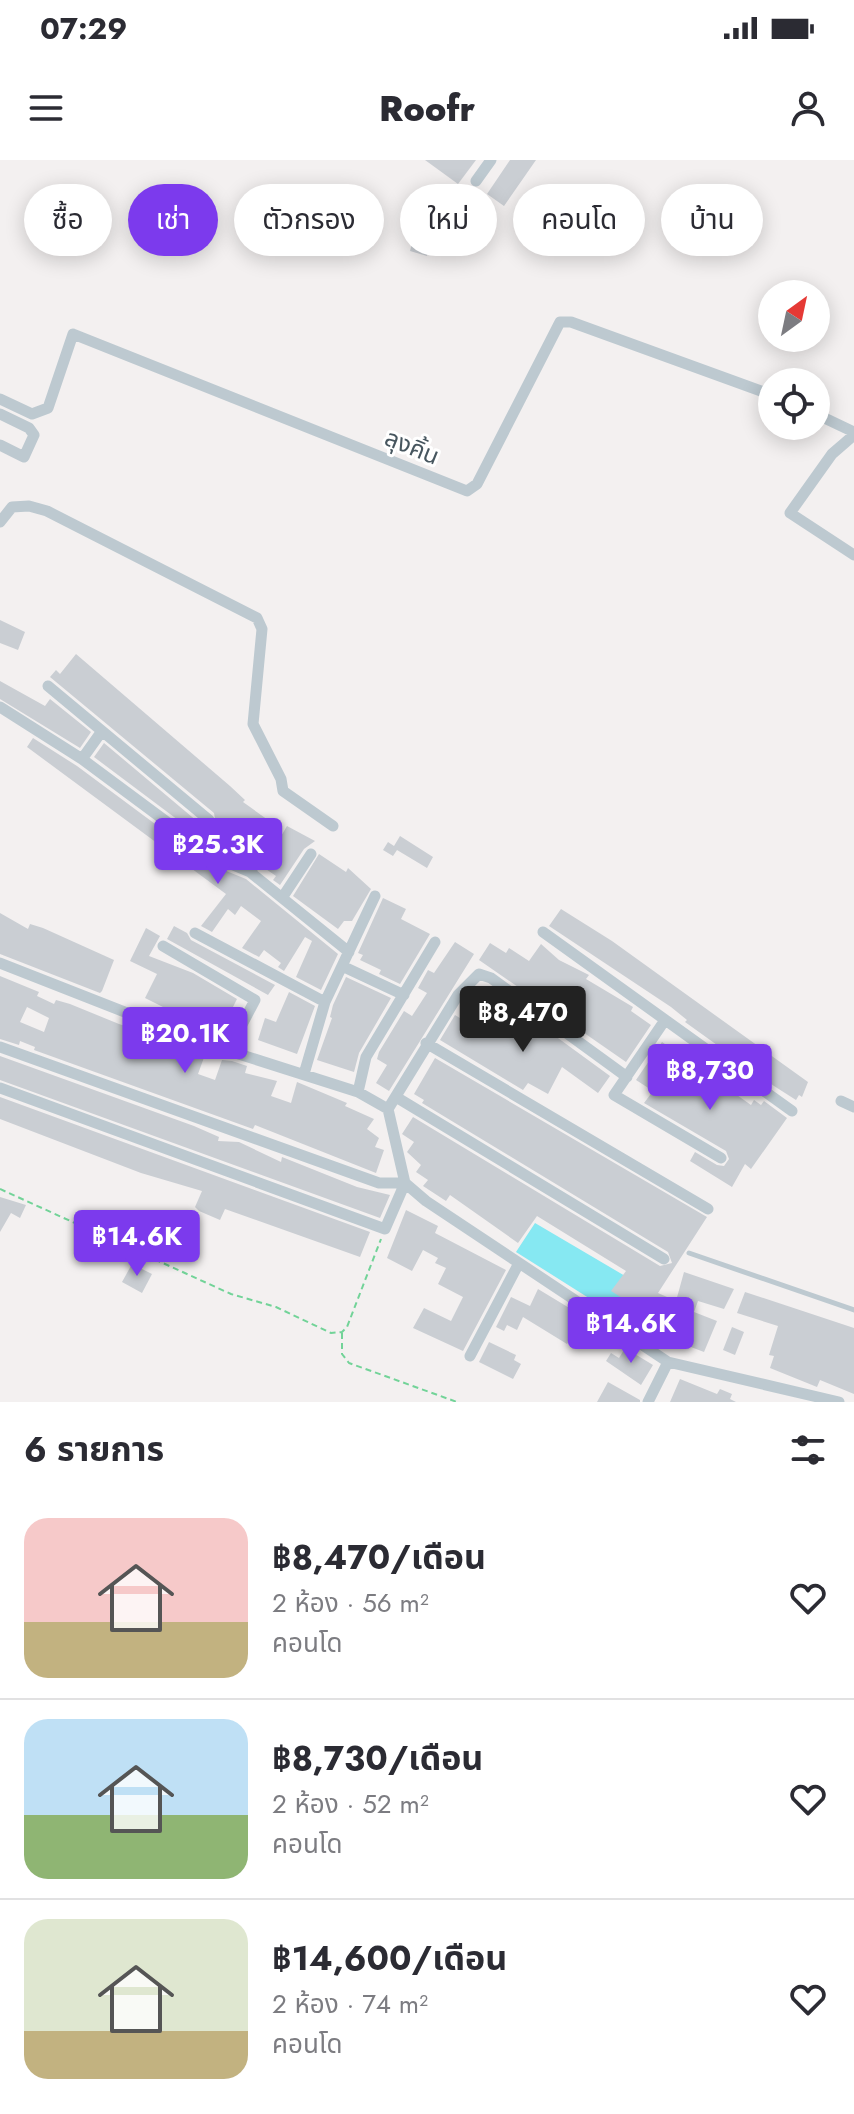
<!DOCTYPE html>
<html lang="th">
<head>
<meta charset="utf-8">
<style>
	:root { --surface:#fff; --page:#f7f7f7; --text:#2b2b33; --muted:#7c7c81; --line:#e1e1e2; --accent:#7c3aed }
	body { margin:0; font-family:Jost,"Noto Sans Thai",sans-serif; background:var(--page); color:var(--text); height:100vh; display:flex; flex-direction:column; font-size:30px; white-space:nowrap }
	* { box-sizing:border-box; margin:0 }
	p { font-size:26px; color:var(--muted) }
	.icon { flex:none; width:44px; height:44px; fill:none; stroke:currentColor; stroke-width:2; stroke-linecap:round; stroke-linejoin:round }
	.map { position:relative; height:1242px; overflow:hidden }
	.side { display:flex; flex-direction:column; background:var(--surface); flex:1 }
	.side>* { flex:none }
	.banner { position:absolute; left:24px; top:24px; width:806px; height:72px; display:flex; gap:16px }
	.needle { width:52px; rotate:33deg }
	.controls { position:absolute; left:758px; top:120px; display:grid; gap:16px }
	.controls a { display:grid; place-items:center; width:72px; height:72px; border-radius:50%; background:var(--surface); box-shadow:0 4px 20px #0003; font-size:40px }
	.price { position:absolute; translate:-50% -68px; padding:0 18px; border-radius:8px; background:var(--accent); color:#fff; font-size:26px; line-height:52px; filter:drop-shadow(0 2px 4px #0008) }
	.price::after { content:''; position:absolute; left:50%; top:48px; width:24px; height:18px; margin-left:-12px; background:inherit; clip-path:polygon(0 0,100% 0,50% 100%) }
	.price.active { background:#222; color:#fff }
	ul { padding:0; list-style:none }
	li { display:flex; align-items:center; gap:24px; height:200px; padding:0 24px }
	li+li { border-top:2px solid var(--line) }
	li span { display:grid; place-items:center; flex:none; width:224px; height:160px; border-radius:24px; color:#555 }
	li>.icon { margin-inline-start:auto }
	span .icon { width:96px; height:96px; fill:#fffc; stroke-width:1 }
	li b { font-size:34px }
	h2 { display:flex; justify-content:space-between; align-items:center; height:96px; padding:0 24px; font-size:34px }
	.pill { padding:0 28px; border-radius:36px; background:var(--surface); box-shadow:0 4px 20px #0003; font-size:28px; line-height:72px }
	.pill.active { background:var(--accent); color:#fff }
	.status { display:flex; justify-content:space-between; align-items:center; height:56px; padding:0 40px; background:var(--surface); direction:ltr }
	.status svg { height:22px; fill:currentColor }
	header { display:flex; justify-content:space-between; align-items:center; height:104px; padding:0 24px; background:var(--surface); font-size:36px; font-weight:800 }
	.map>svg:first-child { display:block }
</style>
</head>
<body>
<div class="status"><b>07:29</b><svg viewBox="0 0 49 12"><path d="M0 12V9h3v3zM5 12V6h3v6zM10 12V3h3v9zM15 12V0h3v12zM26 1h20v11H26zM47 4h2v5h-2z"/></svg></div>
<header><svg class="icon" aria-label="menu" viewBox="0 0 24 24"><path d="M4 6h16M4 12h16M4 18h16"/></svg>Roofr<svg class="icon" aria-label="person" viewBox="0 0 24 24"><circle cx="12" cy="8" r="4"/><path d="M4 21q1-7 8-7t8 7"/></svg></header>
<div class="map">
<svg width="854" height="1242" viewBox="0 0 854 1242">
	<rect width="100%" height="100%" fill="#f3f0f0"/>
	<path fill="#86e8f2" d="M535 1063 637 1123 621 1147 627 1152 622 1159 516 1092Z"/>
	<path fill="#caced3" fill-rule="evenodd" d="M425 0H476L458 24Z
		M510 0H536L504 46 487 34Z
		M415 71 432 76 427 96 410 91Z
		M0 460 25 472 18 490 0 483Z
		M76 494 230 626 245 640 243 642 268 660 263 667 267 670 247 701 224 686 218 690 94 597 104 583 204 667 216 665 214 653 50 517 56 510 60 514Z
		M0 521 45 546 50 539 91 572 80 588 0 539Z
		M33 578 77 606 209 704 246 719 338 794 321 830 296 817 312 781 305 777 284 811 278 807 281 803 264 790 259 797 242 788 261 761 241 746 235 755 228 749 212 772 201 766 226 734 27 587Z
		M287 666 315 681 304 689 280 725 273 720 276 716 263 707Z
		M400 676 433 697 427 708 397 690 393 696 383 690 388 682 394 686Z
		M319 694 346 712 348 708 371 729 352 761H344L338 769 293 736Z
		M383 738 406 749 401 759 430 774 400 824 379 814 381 810 360 800 363 795 358 793Z
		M561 749 612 781 808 922 802 937 799 935 796 940 774 926 685 862 687 860 671 847 549 766Z
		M0 753 28 769 30 764 43 768 114 800 102 831 100 833 0 794Z
		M174 766 187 773 191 780 275 825 268 835 167 779Z
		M146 768 160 776 149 796 193 813 237 839 233 847 240 851 228 874 189 855 187 859 145 838 157 814 130 801Z
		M455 782 474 794 389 931 376 923 387 905 377 899 379 892 404 851 412 856 427 833 418 828 428 810 434 813Z
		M490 783 506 793 509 788 529 801 541 784 559 800 589 815 586 819 633 847 631 851 651 865 626 902 479 800Z
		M0 816 39 832 37 836 54 844 56 840 70 844 119 864 206 892 198 914 215 920 222 900 232 901 247 906 245 913 277 921 271 936 291 943 297 922 347 943 345 946 374 959 367 969 379 978 375 987 384 990 376 1013 255 965 253 969 34 890 35 887 20 881 19 885 0 879ZM27 847 49 858 44 872 20 862Z
		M346 817 391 838 359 893 354 912 317 900 332 858 330 857 333 845Z
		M289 832 315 846 297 894 258 880 265 858 276 862Z
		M455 855 481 871 485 865 502 874 514 856 533 867 536 862 610 916 598 933 562 907 548 934 528 923 523 930 440 880Z
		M662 882 681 895 689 898 692 894 700 900 696 906 751 945 754 940 761 945 764 941 787 958 751 1009 745 1004 732 1027 690 1001 695 992 717 1005 724 1006 729 999 726 991 644 943 653 931 636 920Z
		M0 896 194 966 219 977 218 981 239 982 281 1002 282 997 357 1027 390 1035 380 1058 0 920Z
		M435 898 707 1057 658 1133 676 1141 684 1112 734 1129 724 1149 698 1141 694 1152 717 1161 704 1192 683 1184 682 1187 624 1159 629 1151 623 1147 627 1141 611 1131 626 1111 537 1056 518 1083 450 1035 446 1041 423 1026 428 1020 416 1012 421 1005 407 992 414 982 402 974 413 957 660 1106 672 1103 668 1092 422 943 424 940 414 934Z
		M0 937 370 1072 360 1097 225 1049 220 1060 199 1051 195 1047 202 1031 141 1013 0 959Z
		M0 1037 26 1045 20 1058 11 1053 0 1072Z
		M406 1050 438 1066 435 1073 506 1110 463 1191 413 1168 424 1148 451 1161 463 1137 438 1124 446 1108 435 1103 438 1098 423 1090 412 1111 387 1098Z
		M132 1104 152 1114 142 1133 122 1122Z
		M538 1129 576 1152 571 1165 577 1169 567 1184 523 1157 517 1170 507 1165 504 1171 496 1167 511 1137 530 1146Z
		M745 1132 854 1168V1234L820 1220 817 1227 770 1208 774 1196 769 1195 778 1166 737 1153Z
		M732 1167 744 1172 735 1195 723 1190Z
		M489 1182 516 1195 514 1200 521 1204 513 1219 479 1202Z
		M625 1188 653 1205 641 1225 606 1201 611 1193 619 1198Z
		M680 1219 717 1234 720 1229 732 1234 730 1239 736 1242H670Z
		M608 1222 640 1240V1242H597Z"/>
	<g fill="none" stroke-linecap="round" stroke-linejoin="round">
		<path stroke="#72d398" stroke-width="2" stroke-dasharray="6 4" stroke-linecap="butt" d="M0 1029 231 1134 276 1147 331 1173 342 1172 347 1167 381 1079
			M342 1173V1194L349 1203 457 1242"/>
		<path stroke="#bdc9d0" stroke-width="5" d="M689 1093 854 1150"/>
		<path stroke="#bdc9d0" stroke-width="11" d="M476 21 491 0
			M0 239 32 254 48 248 73 174 467 331 477 324 560 162H571L772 235
			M0 254 29 268 34 275 24 297 0 285
			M816 254 854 272
			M854 275 832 294 790 353 854 395
			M0 362 12 347 29 346 47 351 257 458 262 469 253 564 281 619 283 631 333 666
			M48 526 209 660
			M0 547 82 599 214 697 250 712 349 792
			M82 599 102 571
			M250 712 273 675
			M282 738 311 694
			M543 772 792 951
			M195 773 325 842
			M163 786 255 840 228 891
			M0 803 201 882 358 932 388 949 405 1023 426 1041 668 1202 839 1242
			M342 806 404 835
			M665 860 614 935 721 998
			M426 883 708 1049
			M0 887 379 1023H405L385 1069 0 928
			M304 914 325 842 375 736
			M358 932 366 897 435 782
			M396 937 664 1099
			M841 941 854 947
			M388 949 458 835 479 814 491 818 627 917
			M470 1196 519 1103
			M648 1242 668 1202"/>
	</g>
	<g text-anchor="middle" stroke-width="6" stroke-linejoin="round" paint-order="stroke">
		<g font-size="24" fill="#47565f" stroke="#fff">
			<text transform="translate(412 287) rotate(22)" y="8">ลุงคิ้น</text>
		</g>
	</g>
</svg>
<div class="controls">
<a><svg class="needle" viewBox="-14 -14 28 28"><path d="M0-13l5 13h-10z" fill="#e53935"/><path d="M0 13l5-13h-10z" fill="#7c7c81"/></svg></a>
<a><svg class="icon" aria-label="locate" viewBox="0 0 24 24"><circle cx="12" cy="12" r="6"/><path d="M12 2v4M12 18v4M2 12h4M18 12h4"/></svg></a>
</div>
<b class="price" style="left:218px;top:726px">฿25.3K</b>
<b class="price active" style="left:523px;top:894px">฿8,470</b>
<b class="price" style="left:185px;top:915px">฿20.1K</b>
<b class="price" style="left:710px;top:952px">฿8,730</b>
<b class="price" style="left:137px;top:1118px">฿14.6K</b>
<b class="price" style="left:631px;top:1205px">฿14.6K</b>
<div class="banner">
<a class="pill">ซื้อ</a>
<a class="pill active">เช่า</a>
<a class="pill">ตัวกรอง</a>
<a class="pill">ใหม่</a>
<a class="pill">คอนโด</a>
<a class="pill">บ้าน</a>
</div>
</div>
<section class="side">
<h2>6 รายการ<svg class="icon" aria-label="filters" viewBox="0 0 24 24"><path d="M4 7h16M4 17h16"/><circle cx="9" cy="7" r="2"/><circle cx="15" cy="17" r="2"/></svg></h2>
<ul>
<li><span style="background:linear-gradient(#f6c9c9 65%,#c2b280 0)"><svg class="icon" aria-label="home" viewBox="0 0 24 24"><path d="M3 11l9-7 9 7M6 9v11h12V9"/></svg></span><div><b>฿8,470/เดือน</b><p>2 ห้อง · 56 m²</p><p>คอนโด</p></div><svg class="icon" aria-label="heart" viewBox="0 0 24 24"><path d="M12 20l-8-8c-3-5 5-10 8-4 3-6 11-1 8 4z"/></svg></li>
<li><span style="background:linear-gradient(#bfe0f5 60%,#8fb573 0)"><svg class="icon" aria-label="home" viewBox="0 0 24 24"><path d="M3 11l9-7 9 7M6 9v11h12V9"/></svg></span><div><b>฿8,730/เดือน</b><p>2 ห้อง · 52 m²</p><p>คอนโด</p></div><svg class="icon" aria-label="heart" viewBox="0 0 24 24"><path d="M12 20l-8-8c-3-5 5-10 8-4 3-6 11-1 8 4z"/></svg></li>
<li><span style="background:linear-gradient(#dfe7d0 70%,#c2b280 0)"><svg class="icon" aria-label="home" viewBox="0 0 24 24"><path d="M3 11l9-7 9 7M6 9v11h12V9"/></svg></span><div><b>฿14,600/เดือน</b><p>2 ห้อง · 74 m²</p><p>คอนโด</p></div><svg class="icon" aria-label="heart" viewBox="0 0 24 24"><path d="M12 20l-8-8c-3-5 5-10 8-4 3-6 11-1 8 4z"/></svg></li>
</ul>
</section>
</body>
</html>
